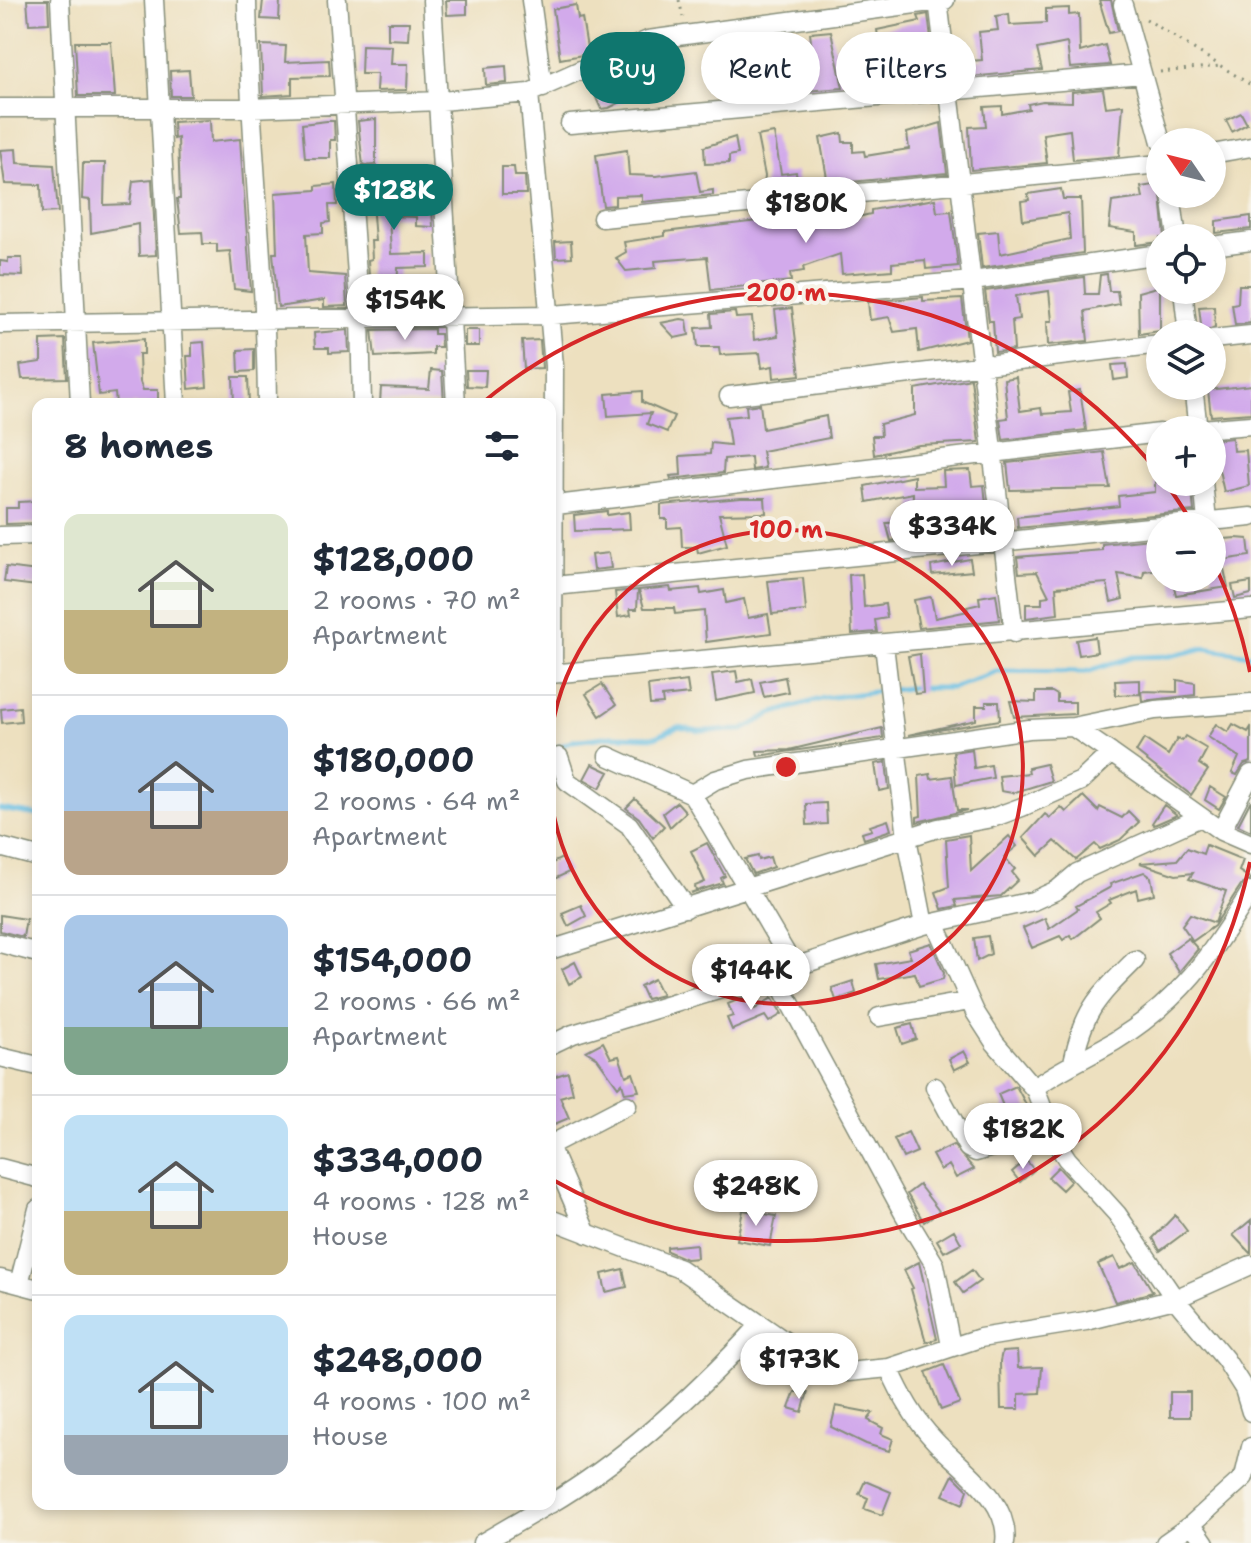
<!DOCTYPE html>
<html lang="en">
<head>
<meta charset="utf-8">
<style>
	:root { --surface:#fff; --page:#f2f2f3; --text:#1f2937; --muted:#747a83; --line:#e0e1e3; --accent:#0f766e }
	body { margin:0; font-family:"Shantell Sans",sans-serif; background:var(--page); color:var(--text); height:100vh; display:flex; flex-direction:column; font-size:30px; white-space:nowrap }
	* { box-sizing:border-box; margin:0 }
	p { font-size:26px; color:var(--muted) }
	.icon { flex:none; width:44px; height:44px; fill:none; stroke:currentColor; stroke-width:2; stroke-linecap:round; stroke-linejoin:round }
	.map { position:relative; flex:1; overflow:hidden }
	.panel { position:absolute; left:32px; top:398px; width:524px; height:1112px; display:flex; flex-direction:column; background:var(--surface); border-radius:16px; box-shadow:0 4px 12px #0003 }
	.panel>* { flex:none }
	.guide { position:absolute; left:580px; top:32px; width:550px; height:72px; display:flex; gap:16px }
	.needle { width:52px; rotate:305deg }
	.tools { position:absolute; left:1146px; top:128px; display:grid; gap:16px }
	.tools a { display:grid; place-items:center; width:80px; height:80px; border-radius:50%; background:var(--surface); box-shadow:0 4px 12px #0003; font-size:40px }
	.price { position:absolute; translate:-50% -68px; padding:0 18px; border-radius:28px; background:#fff; color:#222; font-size:26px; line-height:52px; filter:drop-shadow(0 2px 4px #0008) }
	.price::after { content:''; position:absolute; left:50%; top:48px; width:24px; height:18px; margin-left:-12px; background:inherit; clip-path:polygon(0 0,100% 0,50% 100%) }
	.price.current { background:var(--accent); color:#fff }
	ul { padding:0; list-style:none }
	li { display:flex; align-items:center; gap:24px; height:200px; padding:0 32px }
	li+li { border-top:2px solid var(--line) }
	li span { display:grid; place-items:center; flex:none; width:224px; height:160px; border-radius:16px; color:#555 }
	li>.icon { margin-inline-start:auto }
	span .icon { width:96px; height:96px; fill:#fffc; stroke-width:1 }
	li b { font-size:34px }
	h2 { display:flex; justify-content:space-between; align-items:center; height:96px; padding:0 32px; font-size:34px }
	.chip { padding:0 28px; border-radius:36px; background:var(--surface); box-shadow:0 4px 12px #0003; font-size:28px; line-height:72px }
	.chip.current { background:var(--accent); color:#fff }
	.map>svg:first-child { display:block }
</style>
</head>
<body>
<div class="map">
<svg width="1251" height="1543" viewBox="0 0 1251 1543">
	<rect width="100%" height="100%" fill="#f7f3e8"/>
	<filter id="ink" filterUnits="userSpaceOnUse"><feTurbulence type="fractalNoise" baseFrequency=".0125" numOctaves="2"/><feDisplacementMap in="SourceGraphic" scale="16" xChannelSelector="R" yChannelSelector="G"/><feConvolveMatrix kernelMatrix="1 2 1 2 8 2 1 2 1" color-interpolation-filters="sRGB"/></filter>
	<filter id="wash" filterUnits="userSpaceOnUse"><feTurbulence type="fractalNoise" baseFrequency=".006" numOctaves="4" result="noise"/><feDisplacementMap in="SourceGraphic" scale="32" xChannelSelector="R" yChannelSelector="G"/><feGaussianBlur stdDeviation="1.8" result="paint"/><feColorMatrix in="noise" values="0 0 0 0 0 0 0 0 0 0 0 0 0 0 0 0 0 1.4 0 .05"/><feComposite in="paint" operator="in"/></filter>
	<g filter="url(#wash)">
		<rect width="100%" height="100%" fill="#ede0bf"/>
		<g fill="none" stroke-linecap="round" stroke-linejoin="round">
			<path stroke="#66bee3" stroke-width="5" d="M550 750 573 741 612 736 655 737 678 727 699 731 743 730 771 714 824 698 908 688H953L998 671 1086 672 1133 657 1170 656 1204 648 1251 655
				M0 809 38 815"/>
		</g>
		<g id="blocks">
			<path fill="#d2aaeb" d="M27 0H48L49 23 29 24Z
				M263 0H280L279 20 261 19Z
				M446 0H467V14L447 15Z
				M1099 0H1111L1118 31 1109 33Z
				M576 5 578 19 582 18 588 54 560 59 553 9Z
				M1069 8V15L1079 14 1080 52 1105 45 1110 65 1070 68 1067 43 1037 49 1042 70 959 78 958 62 982 60 979 32 998 30 996 16 1009 14 1010 25 1046 23V9Z
				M928 14 933 56 912 58 915 82 880 85 875 44 879 43 877 30 920 21 918 16Z
				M388 22H409L408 40 388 39Z
				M831 31 843 88 793 92 791 81 809 78 807 70 814 68 810 33Z
				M75 42H111L115 96H78Z
				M261 45 286 46 285 62 329 60 330 76 292 77V94L263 96Z
				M362 45 392 46 391 64H408L407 90 376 91 377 74H361Z
				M506 66 507 83 486 85 485 68Z
				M189 70 191 96H171L170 71Z
				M630 73 639 93 609 108 601 109 593 91Z
				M1103 89 1106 107 1123 105 1119 156 1073 160 1070 130 1043 134 1047 163 971 170 969 127 986 126 984 107 1002 106V114L1029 109 1028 104 1043 101 1072 102V92Z
				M1241 113 1247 124 1232 132 1226 120Z
				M376 119V165L363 166 358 121Z
				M210 120 211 142 240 139 251 291 234 289 230 251 217 252V244H203L202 232 181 233 177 199H180L178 138 174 139 173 122Z
				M327 121H334L335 140H330V158H305L302 124Z
				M941 123 947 173 828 184 820 138 842 133 843 142H853V152L864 151 865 156 909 149 907 133Z
				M774 133 781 174 796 172 798 184 764 189 765 176 757 136Z
				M735 137 738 154 729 156V163L705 164 704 147Z
				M16 149 17 163 54 165 58 212 42 213 41 185 5 184 0 150Z
				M627 150 629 175 656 176 696 171 700 192 713 190V195L642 202V195L615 196V205L603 206 596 155Z
				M83 163H105L104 205 130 204 133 181 152 179 156 255 139 256 138 224 91 233 90 200 82 199Z
				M502 167H514L515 176H525L526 194H502Z
				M414 175V189H431L433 227 416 226V217L389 216 391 254 428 253V267L398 268 397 293 391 292V306H371L368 260 372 259 371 241H375L370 176Z
				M336 184 337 205H329L330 222 323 223V233L306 234 308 273 345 276 347 306 324 307V300L278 307 273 253H277L275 193 316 190V186Z
				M1160 184 1165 238H1160V242L1136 245V232L1109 228 1112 202 1143 198 1141 187Z
				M1061 189 1063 199H1081L1083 253 982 268 978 233 998 231 1000 254 1070 239 1068 213 1023 220 1021 201 1029 200 1028 194Z
				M935 199 937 212 951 211 958 266 926 269 925 260 892 263V270L842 274 840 254 803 267 804 271 790 273 791 281 711 290 707 257 655 261 656 268 626 271 616 258 626 252 624 242 665 236V232L833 212 834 216 844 215 845 220 871 214V210Z
				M1251 216V229L1216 233V221Z
				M571 241 572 257 556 258 555 242Z
				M8 258H22L23 276 0 275V261L8 262Z
				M1107 274 1109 291H1117L1119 304 1085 311 1088 341 1048 345 1047 321H1052L1049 291 1016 296 1019 319 1012 320 1014 350 995 352 993 321H989L985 291 1084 277 1085 294H1098L1100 275Z
				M1239 285H1251V323L1235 325 1232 304 1238 303Z
				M1160 286V331L1139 334 1138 292Z
				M923 297V301L962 299 967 340 919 352 917 329 894 332 889 317 870 320 868 302Z
				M1214 306 1215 327 1202 333 1199 307Z
				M792 308 800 375 774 378 773 366 762 368 760 353 720 355 719 347H698L696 328 712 327 711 314 735 312 736 318 752 317 754 340 778 336 775 310Z
				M681 319 687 320 689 335 675 338 661 323Z
				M434 329V334H440L441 347H433V354L375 357 372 330Z
				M348 330 349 352 329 353V348H315L314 333Z
				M465 330H479V346H465Z
				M65 339 67 378 22 379 20 365 41 362V340Z
				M144 339V354H139L140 382 143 390H158V404H116L115 393 99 395 93 343Z
				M540 340 542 368 524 369 522 341Z
				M204 342 207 387 189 389 187 356H192V343Z
				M254 349V371L239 372 238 350Z
				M1127 364 1128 378 1114 380 1112 365Z
				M431 370 442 371 444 404 380 403 381 387 429 389Z
				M466 370H486L485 387 467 386Z
				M233 377H248L249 404H234Z
				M1016 377 1020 411 1041 408 1042 414 1071 412 1068 392 1080 390 1086 430 1003 440 1000 419 1008 418 1004 379Z
				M971 379 979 442 919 445 874 455 872 436H881L880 424 915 415V389Z
				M1251 385V413L1211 416 1208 390Z
				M642 391V402L674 416 667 432 647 424 651 413 608 416 606 394Z
				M760 404 763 429 826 416 829 438 762 451 765 468 752 470 751 457 724 459 723 473 671 479 670 476 681 475 680 456 710 454 711 443 730 445 726 417 747 415 746 406Z
				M1232 438 1233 451 1246 450 1249 486 1224 492 1212 440Z
				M1104 452 1110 488 1010 490 1007 463Z
				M970 470 972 486 984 485 986 504H980L978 525 944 523V532L891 541 886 523 912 522 913 493 867 502 865 486 914 476V487L944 486 943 471Z
				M1155 482H1191L1194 511 1018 528 1017 517 1119 506 1118 496 1155 492Z
				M741 498H765L766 513 719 514 727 545 698 553 697 547H682L681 527 667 528V519H661V505Z
				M38 501V523L6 524V508H18V502Z
				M607 511V515L629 512 630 529 575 531 574 515Z
				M1160 538V569L1144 571 1143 578 1118 574 1123 599 1111 602 1107 583 1056 587 1058 614 1026 618V604H1042V597L1049 596 1037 572 1019 573 1017 557 1102 550V544Z
				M1236 538 1248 539 1250 556 1222 560 1228 587 1176 595 1172 578H1212V540Z
				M609 553 611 568 593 570 591 555Z
				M970 559 972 571 932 575 931 566Z
				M6 567 38 571 36 586 4 582Z
				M862 574 864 607 885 604 887 618 875 620 877 632 852 634 849 575Z
				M803 578 806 611 772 614 768 581Z
				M1251 582V594L1235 598 1232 585Z
				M670 587 671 591 700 588 701 594 724 590 726 603 744 599 748 618 768 614 771 633 706 642 704 611 675 614 674 608H644L639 590Z
				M638 590 637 609H630L631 615 618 617 615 592Z
				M996 594 1000 620 919 628 914 600 931 597 935 618 968 611 967 607 980 604 979 597Z
				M1095 637 1097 652 1079 655 1076 640Z
				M920 654 923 693 915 694 908 656Z
				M736 671 738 682 752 679 755 693 716 701 712 674Z
				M785 677 788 692 764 697 760 682Z
				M1140 680V694L1116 695 1115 681Z
				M1177 680 1195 683V695L1142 701 1141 691 1177 692Z
				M687 681 689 694 662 697 663 704 650 705 648 686Z
				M602 684 616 705 600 716 586 694Z
				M1036 692H1052L1057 695V702H1075V714L1014 717 1010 701 1036 702Z
				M986 702H999L1000 720 908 735 976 720V706H986Z
				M20 707 21 721 2 723 1 709Z
				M1216 724 1228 732 1233 724 1248 732 1251 727V762L1244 764 1237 775 1232 773 1239 757 1208 737Z
				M882 728 883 738 758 756 757 751 789 750Z
				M1185 736 1207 749 1199 764 1208 770 1191 795 1136 752 1144 739 1168 755 1177 739 1182 741Z
				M972 749 974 768 991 765 993 778 956 785 953 752Z
				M886 762 889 789 879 791 875 764Z
				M592 764 609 772 600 788 584 779Z
				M1046 764 1051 781 1012 793 1001 791 999 776 1029 773 1028 768Z
				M930 774 931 779 952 776 957 810H967L917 822V817L921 816 919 776Z
				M1210 787 1226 797 1219 809 1205 800Z
				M1083 796 1098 811 1100 807 1122 818 1128 811 1139 822 1120 840 1100 849 1095 844 1076 860 1055 841 1039 856 1023 838 1045 814 1050 818 1061 807 1066 812Z
				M635 799 664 826 653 838 639 818 626 808Z
				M1251 800V831L1238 825Z
				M677 802 686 812 670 827 663 813Z
				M826 803 827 824 807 825 806 804Z
				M1164 805 1177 815 1154 825 1152 823Z
				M888 820 891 830 864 839 862 833 872 830 870 826Z
				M969 835 971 871 1009 836 1017 846 1004 857 1015 869 1012 872 1018 880 1001 896 955 900 957 906 942 909 936 892 949 887 946 839Z
				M707 843 725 876 721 878 723 883 690 893 696 891 695 886 705 882 691 851Z
				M1206 845 1243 860 1239 871 1251 879 1241 885 1214 926 1193 941 1182 925 1190 914 1215 923 1226 891 1189 879 1193 873 1176 875 1140 863 1177 860 1187 848 1203 854Z
				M758 856 759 860 770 857 773 867 753 874 745 859Z
				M562 858 569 872 550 881V864Z
				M1144 872 1151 877 1154 894 1138 898 1136 889 1109 900 1111 903 1096 912 1100 918 1073 939 1070 935 1063 940 1060 936 1032 948 1023 928 1045 918 1049 929 1078 909 1076 906 1111 887 1110 884Z
				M581 905 586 916 568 926 562 913Z
				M0 915 26 919 23 937 0 931Z
				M988 936 991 954 977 961 974 938Z
				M1188 938 1198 949 1179 972 1167 953Z
				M931 943 944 973 943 979 919 986 915 973 879 979 876 964 911 958 908 950Z
				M575 962 582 977 569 984 562 969Z
				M654 979 662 995 646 999 640 986Z
				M853 981 856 993 836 1000 832 988Z
				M749 995 755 1009 772 998 782 1014 769 1022 765 1016 732 1030 727 1018 733 1016 728 1004Z
				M912 1024 916 1039 902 1044 897 1028Z
				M603 1042 611 1058 619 1056 626 1076 633 1073 639 1091 625 1093 622 1083 618 1087 597 1058 586 1051Z
				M964 1051 970 1062 954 1070 949 1059Z
				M550 1072 553 1077 568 1072 573 1093 560 1097 569 1118 550 1126Z
				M1016 1086 1035 1121 1012 1128 998 1094Z
				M908 1132 917 1152 903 1158 894 1139Z
				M953 1145 974 1169 956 1178 949 1165 940 1170 932 1155Z
				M1026 1160 1034 1170 1020 1182 1012 1172Z
				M1058 1167 1071 1181 1062 1190 1048 1177Z
				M739 1179 752 1186 745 1199 732 1192Z
				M919 1185 939 1211 924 1222 907 1194Z
				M743 1210 776 1216 770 1246 737 1240Z
				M1175 1215 1187 1231 1160 1251 1153 1238Z
				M1251 1220V1253H1250L1233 1235Z
				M954 1230 961 1243 944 1252 937 1240Z
				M696 1244 697 1258 686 1259 667 1251V1247Z
				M1114 1257 1120 1269 1135 1262 1153 1292 1115 1302 1098 1264Z
				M919 1262 937 1339 926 1342 911 1289 913 1288 904 1270Z
				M623 1269 627 1287 606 1292 602 1274Z
				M972 1270 980 1281 963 1293 955 1282Z
				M1017 1351 1018 1368 1042 1367 1040 1393 1019 1394V1409H1001L1000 1361 1002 1352Z
				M755 1356 768 1363 759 1378 747 1370Z
				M944 1365 960 1403 941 1410 926 1372Z
				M795 1392H808L802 1412 789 1408Z
				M1170 1392H1190V1417H1170Z
				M836 1406 873 1413 868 1420 883 1428 881 1434 893 1439 889 1451 866 1444 831 1427Z
				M953 1475 968 1490 963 1504 943 1495Z
				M865 1481 891 1492 882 1515 864 1509 868 1498 859 1494Z"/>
		</g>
	</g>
	<g filter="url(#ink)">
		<use href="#blocks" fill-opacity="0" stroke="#868e7a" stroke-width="2"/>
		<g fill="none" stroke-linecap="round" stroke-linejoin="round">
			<g stroke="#868e7a" stroke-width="21">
				<path id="minor" d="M60 0 80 404
					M154 0 176 404
					M247 0C249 135 266 269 267 404
					M337 0 360 316 362 404
					M432 0 456 404
					M531 0 543 88
					M938 0 1014 633
					M1123 5 1161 142
					M529 93 554 366 553 674
					M0 108H249L441 101 529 93 648 40 945 0
					M570 124 1142 74
					M1212 154 1251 147
					M1171 194 1177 238
					M602 218 1160 164
					M1212 246 1251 241
					M1183 290 1188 334
					M0 324 552 315 973 281 1160 254
					M1212 339 1251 335
					M1193 386 1198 430
					M729 396 1160 344
					M1187 430 1251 425
					M1203 482 1207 521
					M556 505 1160 433
					M0 536 38 535
					M554 586 1251 517
					M884 645 907 838 924 925
					M550 674 1251 609
					M1111 753 1073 727 1155 710 1251 703
					M608 756 692 794 715 780 748 770 1029 729 1073 727
					M559 757 567 781 629 825 686 908
					M692 794 794 967 924 925 1033 901 1057 890 1077 873 1201 817
					M1221 831 1251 774
					M0 847 38 857
					M935 923 975 1012 995 1043 1036 1091 1054 1139 1067 1159 1117 1214 1175 1299 1225 1359 1244 1389 1251 1412
					M0 943 38 953
					M550 950 938 828 992 818 1022 807 1081 781 1111 753 1221 831 1251 844
					M774 973 903 1212 935 1265 951 1346
					M879 1017 970 1001
					M550 1045 573 1034 784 970
					M0 1057 38 1066
					M1073 1062C1084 1009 1097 998 1135 960
					M935 1087 968 1148 976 1152 1050 1129
					M1034 1088C1060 1069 1088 1057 1115 1041 1180 1001 1212 954 1251 891
					M550 1145 627 1105
					M550 1148 587 1234
					M0 1168 38 1178
					M550 1219 680 1269 799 1351 833 1369 848 1372 889 1368 980 1338 1086 1321 1175 1299 1251 1265
					M0 1279 38 1289
					M19 1284 38 1209
					M889 1368C901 1395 914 1419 935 1441 960 1468 1011 1500 1005 1543
					M550 1504C628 1458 698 1392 759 1326
					M1192 1524 1205 1543
					M482 1543 549 1504
					M1165 1543 1192 1524 1244 1477 1251 1447"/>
			</g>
			<path stroke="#868e7a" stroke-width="3" stroke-dasharray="2 6" stroke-linecap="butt" d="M679 0 683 17
				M1146 19 1251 85
				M1160 72 1220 66"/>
			<use href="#minor" stroke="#fff" stroke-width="18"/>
		</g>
	</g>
	<g fill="none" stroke="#d62828" stroke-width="4">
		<path d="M550 744A237 237 0 1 1 550 790"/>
		<path d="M1250 862A474 474 0 0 1 553 1180M481 404A474 474 0 0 1 1160 475M1167 485A474 474 0 0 1 1192 523M1212 559A474 474 0 0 1 1250 672"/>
	</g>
	<circle cx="786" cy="767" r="12" fill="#d62828" stroke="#f7f3e8" stroke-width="4"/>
	<g font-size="24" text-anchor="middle" font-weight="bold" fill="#d62828" stroke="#f7f3e8" stroke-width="8" stroke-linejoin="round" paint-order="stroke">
		<text x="786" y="301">200 m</text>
		<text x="786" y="538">100 m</text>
	</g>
</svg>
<div class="tools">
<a><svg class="needle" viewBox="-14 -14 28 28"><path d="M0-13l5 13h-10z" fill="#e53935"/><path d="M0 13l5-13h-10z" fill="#747a83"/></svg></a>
<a><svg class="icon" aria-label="locate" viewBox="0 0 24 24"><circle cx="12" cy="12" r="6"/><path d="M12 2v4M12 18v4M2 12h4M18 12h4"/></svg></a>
<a><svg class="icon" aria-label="layers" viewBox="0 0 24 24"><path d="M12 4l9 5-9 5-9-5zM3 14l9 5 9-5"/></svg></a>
<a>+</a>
<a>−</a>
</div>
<b class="price current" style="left:394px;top:232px">$128K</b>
<b class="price" style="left:806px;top:245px">$180K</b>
<b class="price" style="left:405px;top:342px">$154K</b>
<b class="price" style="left:952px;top:568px">$334K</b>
<b class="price" style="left:751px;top:1012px">$144K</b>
<b class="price" style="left:1023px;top:1171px">$182K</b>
<b class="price" style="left:756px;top:1228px">$248K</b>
<b class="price" style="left:799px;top:1401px">$173K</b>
<div class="guide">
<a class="chip current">Buy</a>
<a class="chip">Rent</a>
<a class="chip">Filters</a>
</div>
<section class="panel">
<h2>8 homes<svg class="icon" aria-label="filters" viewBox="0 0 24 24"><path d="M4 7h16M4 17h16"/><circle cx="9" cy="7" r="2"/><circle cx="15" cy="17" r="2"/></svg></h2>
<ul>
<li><span style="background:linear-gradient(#dfe7d0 60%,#c2b280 0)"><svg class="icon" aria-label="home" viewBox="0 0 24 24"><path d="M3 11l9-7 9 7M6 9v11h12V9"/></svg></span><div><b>$128,000</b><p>2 rooms · 70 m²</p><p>Apartment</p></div></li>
<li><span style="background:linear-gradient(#a9c7e8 60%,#b9a48a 0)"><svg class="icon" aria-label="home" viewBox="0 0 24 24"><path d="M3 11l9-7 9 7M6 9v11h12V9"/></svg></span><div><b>$180,000</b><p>2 rooms · 64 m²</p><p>Apartment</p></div></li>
<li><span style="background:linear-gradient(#a9c7e8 70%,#7fa58c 0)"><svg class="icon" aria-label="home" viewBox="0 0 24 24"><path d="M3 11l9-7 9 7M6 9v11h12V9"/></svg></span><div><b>$154,000</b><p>2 rooms · 66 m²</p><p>Apartment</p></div></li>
<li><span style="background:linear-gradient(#bfe0f5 60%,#c2b280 0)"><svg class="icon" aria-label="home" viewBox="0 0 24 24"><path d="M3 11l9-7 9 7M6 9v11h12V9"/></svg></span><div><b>$334,000</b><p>4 rooms · 128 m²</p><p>House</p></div></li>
<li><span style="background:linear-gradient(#bfe0f5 75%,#9aa5b1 0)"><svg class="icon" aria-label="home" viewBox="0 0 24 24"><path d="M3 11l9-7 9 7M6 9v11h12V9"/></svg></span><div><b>$248,000</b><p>4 rooms · 100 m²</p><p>House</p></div></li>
</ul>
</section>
</div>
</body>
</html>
